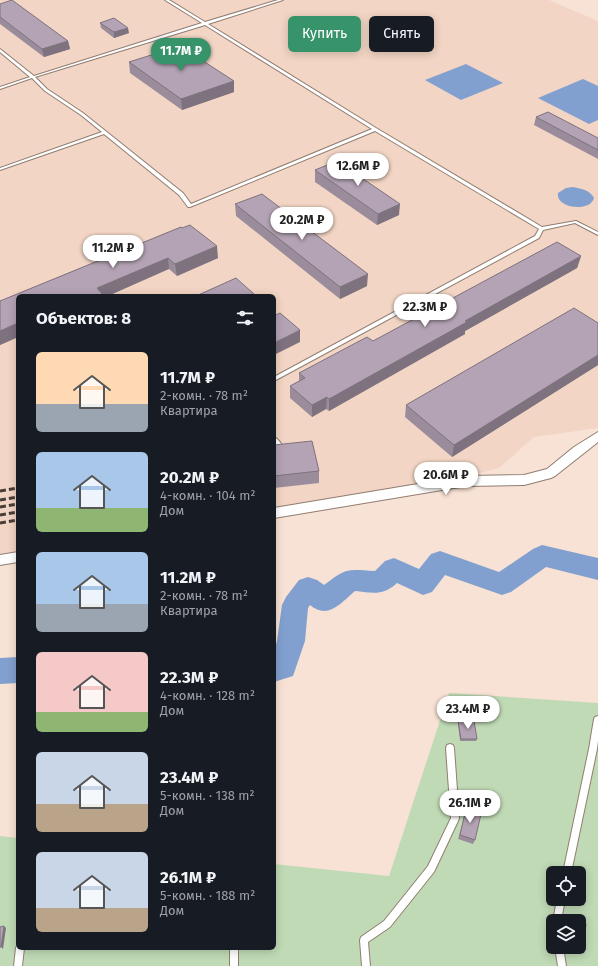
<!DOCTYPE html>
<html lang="ru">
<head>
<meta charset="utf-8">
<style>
	:root { --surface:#171b24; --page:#20242c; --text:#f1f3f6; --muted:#9ea1a6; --accent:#37936a }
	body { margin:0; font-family:"Fira Sans",sans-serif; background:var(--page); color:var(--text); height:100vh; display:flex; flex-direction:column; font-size:15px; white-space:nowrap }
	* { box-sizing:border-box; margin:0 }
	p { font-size:13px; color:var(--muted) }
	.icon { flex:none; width:22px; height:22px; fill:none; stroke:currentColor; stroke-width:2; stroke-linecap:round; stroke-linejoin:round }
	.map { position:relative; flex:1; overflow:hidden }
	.drawer { position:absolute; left:16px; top:294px; width:260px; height:656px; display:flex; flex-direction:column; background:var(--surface); border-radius:6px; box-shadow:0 2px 10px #0003 }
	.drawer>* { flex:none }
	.top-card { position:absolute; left:288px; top:16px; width:250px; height:36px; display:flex; gap:8px }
	.tools { position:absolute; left:546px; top:866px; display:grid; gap:8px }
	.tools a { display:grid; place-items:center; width:40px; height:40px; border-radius:6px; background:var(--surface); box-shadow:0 2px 10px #0003; font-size:20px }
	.price { position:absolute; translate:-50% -34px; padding:0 9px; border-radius:14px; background:#fff; color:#222; font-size:13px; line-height:26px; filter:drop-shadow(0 1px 2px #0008) }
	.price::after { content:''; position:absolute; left:50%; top:24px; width:12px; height:9px; margin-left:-6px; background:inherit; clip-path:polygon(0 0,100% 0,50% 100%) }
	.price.on { background:var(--accent); color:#fff }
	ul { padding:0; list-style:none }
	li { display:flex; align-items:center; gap:12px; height:100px; padding:0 20px }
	li span { display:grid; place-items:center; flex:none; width:112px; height:80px; border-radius:6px; color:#555 }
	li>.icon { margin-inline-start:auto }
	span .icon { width:48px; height:48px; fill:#fffc; stroke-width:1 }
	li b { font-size:17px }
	h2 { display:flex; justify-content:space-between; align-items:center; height:48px; padding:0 20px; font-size:17px }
	.tag { padding:0 14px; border-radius:6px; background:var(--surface); box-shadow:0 2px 10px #0003; font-size:14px; line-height:36px }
	.tag.on { background:var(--accent); color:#fff }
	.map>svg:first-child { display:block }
</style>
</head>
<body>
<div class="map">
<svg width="598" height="966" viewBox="0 0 598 966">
	<rect width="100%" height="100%" fill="#f8e2d5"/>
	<path fill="#f2d5c4" d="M0 0H549L598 21V428L534 437 499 468 464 477 274 509V296H18V551L0 554Z"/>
	<path fill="#c0dab5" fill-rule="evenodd" d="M449 693 598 703V966H0V836L18 838V948H274V864L389 876ZM553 873H579V899H553ZM553 921H579V947H553Z"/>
	<path fill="#82a0cf" d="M466 64 503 83 461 100 425 80Z
		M583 79 598 86V120L589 124 538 98Z
		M573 187C582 189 590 190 594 198 590 213 555 208 558 193L566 188Z"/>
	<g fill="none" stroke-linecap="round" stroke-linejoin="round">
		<path fill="#82a0cf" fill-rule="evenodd" d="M542 545 598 558V580L546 567 511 592 502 595 445 575 432 592 423 595 397 583C383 596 373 593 355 591 341 603 328 620 310 605L308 608 305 641 293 676 274 682V651L277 641 282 605 286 597 299 580 308 577 317 580 324 585C346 568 347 569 375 571L385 561 394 558 419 569 431 554 440 551 499 572 533 549Z
			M18 657V683L0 684V658Z"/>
		<g stroke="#907d71" stroke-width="2">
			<path id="service" d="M165 0H169L205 22 278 0H283L208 24 376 128 542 227 576 221 598 232V235L575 223 543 230 539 238 274 381V377L535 236 539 229 375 131 190 207H188L179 195 104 134 0 170V168L102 132 81 115 45 91 32 78 0 89V87L30 77 0 52V49L34 76 202 23ZM205 25 372 129 191 204 183 193 83 113 47 89 35 77Z
				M274 437C277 438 280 442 282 445L281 447H277L274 443Z
				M598 716V741L597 749 571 873H563L589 749 594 719 595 717Z
				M450 744 453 745 454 748 459 818 458 821 434 872 390 927 368 942 370 966H362L360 940 361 937 384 921 428 866 451 818 446 748 447 745Z
				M557 899H565L561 921 553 922Z
				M18 944V948H24L22 966H14L16 948Z
				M555 947H563L566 966H558Z
				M230 948H238V966H230Z"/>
		</g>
		<g stroke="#907d71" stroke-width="2">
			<path id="minor" d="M598 432V442L555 476 551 478 524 485 466 486 274 518V508L466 476 524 475 547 469 574 447Z
				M18 552V562L0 565V555Z"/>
		</g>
		<use href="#service" fill="#fff" fill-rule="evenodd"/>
		<use href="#minor" fill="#fff" fill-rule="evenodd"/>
		<path stroke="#483e38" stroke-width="3" stroke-dasharray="6 3" stroke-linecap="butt" d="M0 491 18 488
			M0 500 18 497
			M0 507 18 504
			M0 515 18 512
			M0 523 18 520"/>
	</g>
	<path fill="#9b8c9b" d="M0 4 68 41 70 49 44 57 0 24Z
		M100 23 129 33 114 38 101 28Z
		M129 62 234 81V92L182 110 130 73Z
		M536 117 598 138V159L534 125Z
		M315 170 399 215 377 225 315 182Z
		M235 204 367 286 340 299 236 216Z
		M181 227 218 258 177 276 169 269 18 296V337L0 345V301Z
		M581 256 577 268 465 331V334L329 411 326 409 312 417 290 398V386L299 381V373L373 341Z
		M598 323V365L452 457 405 417 406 405Z
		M274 445 319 471V483L274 488Z
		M458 721 477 739 476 741H460L458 724Z
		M466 809 475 840 473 844 458 839 465 814Z
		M579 922 584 940 583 942 579 941Z"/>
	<path fill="#7e727e" d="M128 28 129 33 114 38V32Z
		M68 41 70 49 44 57 42 49Z
		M234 81V92L182 110 181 99Z
		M400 204 399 215 377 225 378 214Z
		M217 246 218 258 177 276 175 264Z
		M581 256 577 268 465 331V334L329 411V399L465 321Z
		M168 258 169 269 108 296H98L97 288Z
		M368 274 367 286 340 299V287Z
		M18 323V337L0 345V331Z
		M300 330V342L274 355V343Z
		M598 355V365L452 457 454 445Z
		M327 397 326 409 312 417V405Z
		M4 926 6 928 3 949 1 947Z"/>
	<path fill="#b4a3b4" stroke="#7e727e" d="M12 0 68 41 42 49 0 17V4Z
		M114 18 128 28 114 32 100 23Z
		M180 46 234 81 181 99 129 62Z
		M548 112 598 138V150L536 117Z
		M337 161 400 204 378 214 315 170Z
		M262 194 368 274 340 287 235 204Z
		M190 225 217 246 175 264 168 258 97 288 104 296H18V323L0 331V301L181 227 182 228Z
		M557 242 581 256 465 321 467 322 329 399 327 397 312 405 290 386 305 378 299 373 367 337 373 341Z
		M236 278 254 294 248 296H196Z
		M574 308 598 323V355L454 445 406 405Z
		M280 313 300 330 274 343V316Z
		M312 441 319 471 274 476V445Z
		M458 721H474L477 739H461Z
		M466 809 481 814 475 840 460 835Z
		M567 919 575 921H567Z
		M579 922 586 924 584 940 579 939Z
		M4 926 1 947H0V927Z"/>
</svg>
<div class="tools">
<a><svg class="icon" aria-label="locate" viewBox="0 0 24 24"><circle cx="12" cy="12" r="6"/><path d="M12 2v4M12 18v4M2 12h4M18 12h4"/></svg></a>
<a><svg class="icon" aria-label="layers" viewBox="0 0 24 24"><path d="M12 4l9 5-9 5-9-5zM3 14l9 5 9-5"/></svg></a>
</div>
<b class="price on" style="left:181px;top:72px">11.7M ₽</b>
<b class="price" style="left:358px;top:187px">12.6M ₽</b>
<b class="price" style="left:302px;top:241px">20.2M ₽</b>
<b class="price" style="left:113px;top:269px">11.2M ₽</b>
<b class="price" style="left:425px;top:328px">22.3M ₽</b>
<b class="price" style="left:446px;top:496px">20.6M ₽</b>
<b class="price" style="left:468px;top:730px">23.4M ₽</b>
<b class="price" style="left:470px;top:824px">26.1M ₽</b>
<div class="top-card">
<a class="tag on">Купить</a>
<a class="tag">Снять</a>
</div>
<section class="drawer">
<h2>Объектов: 8<svg class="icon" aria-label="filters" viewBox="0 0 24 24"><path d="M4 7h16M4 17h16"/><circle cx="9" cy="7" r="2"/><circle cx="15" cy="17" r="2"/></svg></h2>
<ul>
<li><span style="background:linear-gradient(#ffd9b3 65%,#9aa5b1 0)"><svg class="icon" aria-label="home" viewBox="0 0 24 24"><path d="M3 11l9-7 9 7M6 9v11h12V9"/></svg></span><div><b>11.7M ₽</b><p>2-комн. · 78 m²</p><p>Квартира</p></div></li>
<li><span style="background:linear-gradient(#a9c7e8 70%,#8fb573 0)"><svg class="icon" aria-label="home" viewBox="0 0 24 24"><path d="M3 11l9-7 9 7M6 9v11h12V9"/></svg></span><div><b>20.2M ₽</b><p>4-комн. · 104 m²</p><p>Дом</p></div></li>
<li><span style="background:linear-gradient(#a9c7e8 65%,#9aa5b1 0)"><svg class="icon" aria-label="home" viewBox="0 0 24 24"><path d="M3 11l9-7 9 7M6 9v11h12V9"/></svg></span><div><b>11.2M ₽</b><p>2-комн. · 78 m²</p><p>Квартира</p></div></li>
<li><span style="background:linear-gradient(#f6c9c9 75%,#8fb573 0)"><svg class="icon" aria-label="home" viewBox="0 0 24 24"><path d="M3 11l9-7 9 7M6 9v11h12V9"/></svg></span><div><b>22.3M ₽</b><p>4-комн. · 128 m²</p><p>Дом</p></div></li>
<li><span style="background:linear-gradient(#c9d6e8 65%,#b9a48a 0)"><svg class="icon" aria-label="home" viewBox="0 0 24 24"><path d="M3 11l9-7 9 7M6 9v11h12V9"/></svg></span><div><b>23.4M ₽</b><p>5-комн. · 138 m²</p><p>Дом</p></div></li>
<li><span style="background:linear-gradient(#c9d6e8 70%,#b9a48a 0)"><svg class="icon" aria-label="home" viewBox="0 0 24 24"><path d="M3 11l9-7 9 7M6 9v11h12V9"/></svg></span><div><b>26.1M ₽</b><p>5-комн. · 188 m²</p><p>Дом</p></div></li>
</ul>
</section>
</div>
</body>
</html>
